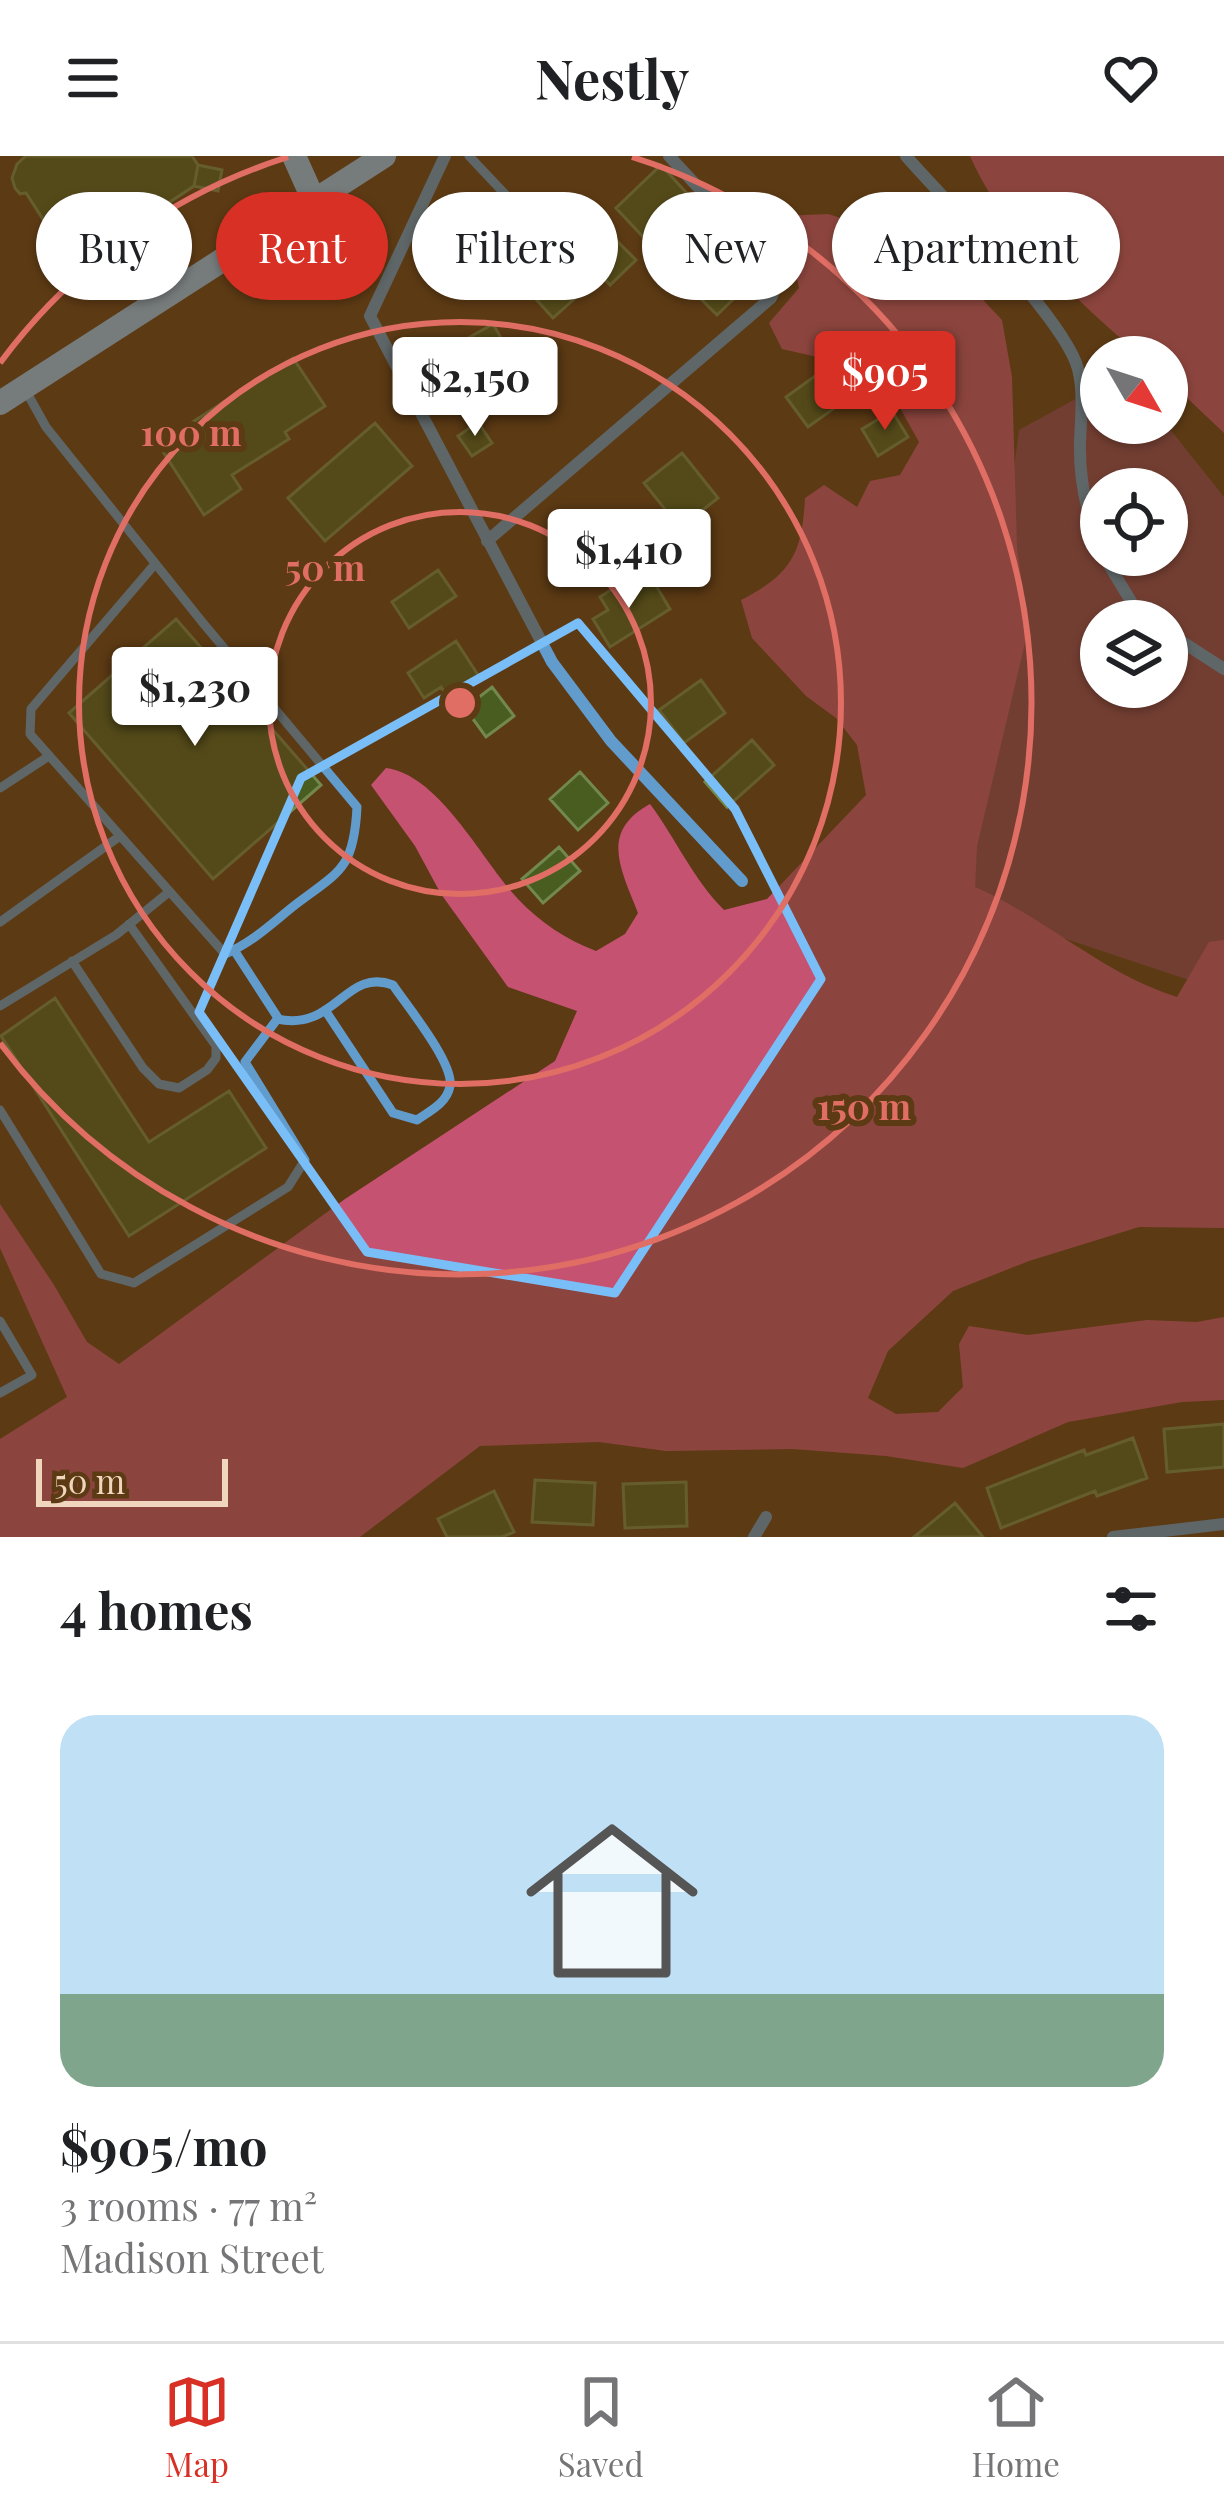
<!DOCTYPE html>
<html lang="en">
<head>
<meta charset="utf-8">
<style>
	:root { --surface:#fff; --page:#f6f6f6; --text:#202124; --muted:#757577; --line:#e0e0e0; --accent:#d93025 }
	body { margin:0; font-family:"Playfair Display",serif; background:var(--page); color:var(--text); height:100vh; display:flex; flex-direction:column; font-size:45px; white-space:nowrap }
	* { box-sizing:border-box; margin:0 }
	p { font-size:39px; color:var(--muted) }
	.icon { flex:none; width:66px; height:66px; fill:none; stroke:currentColor; stroke-width:2; stroke-linecap:round; stroke-linejoin:round }
	.map { position:relative; height:1381px; overflow:hidden }
	.side { display:flex; flex-direction:column; background:var(--surface); flex:1 }
	.side>* { flex:none }
	.top-card { position:absolute; left:36px; top:36px; width:1152px; height:108px; display:flex; gap:24px }
	.needle { width:78px; rotate:129deg }
	.fabs { position:absolute; left:1080px; top:180px; display:grid; gap:24px }
	.fabs a { display:grid; place-items:center; width:108px; height:108px; border-radius:50%; background:var(--surface); box-shadow:0 3px 9px #0004; font-size:60px }
	.scale { position:absolute; left:36px; bottom:30px; width:192px; box-sizing:border-box; padding-left:12px; border:6px solid #f0d6bd; border-top:0; font-size:33px; line-height:42px; white-space:nowrap; color:#f0d6bd; -webkit-text-stroke:9px #5c3a14; paint-order:stroke }
	.price { position:absolute; translate:-50% -102px; padding:0 27px; border-radius:12px; background:#fff; color:#222; font-size:39px; line-height:78px; filter:drop-shadow(0 3px 6px #0008) }
	.price::after { content:''; position:absolute; left:50%; top:72px; width:36px; height:27px; margin-left:-18px; background:inherit; clip-path:polygon(0 0,100% 0,50% 100%) }
	.price.selected { background:var(--accent); color:#fff }
	ul { padding:0; list-style:none }
	li { display:grid; align-content:center; gap:24px; height:636px; padding:0 60px }
	li span { display:grid; place-items:center; height:372px; border-radius:36px; color:#555 }
	li>.icon { margin-inline-start:auto }
	span .icon { width:216px; height:216px; fill:#fffc; stroke-width:1 }
	li b { font-size:51px }
	h2 { display:flex; justify-content:space-between; align-items:center; height:144px; padding:0 60px; font-size:51px }
	.tag { padding:0 42px; border-radius:54px; background:var(--surface); box-shadow:0 3px 9px #0004; font-size:42px; line-height:108px }
	.tag.selected { background:var(--accent); color:#fff }
	header { display:flex; justify-content:space-between; align-items:center; height:156px; padding:0 60px; background:var(--surface); font-size:54px; font-weight:700 }
	.menu { display:flex; justify-content:space-around; align-items:center; height:168px; border-top:3px solid var(--line); background:var(--surface); font-size:33px; color:var(--muted) }
	.menu a { display:grid; justify-items:center; gap:6px }
	.menu .selected { color:var(--accent) }
	.map>svg:first-child { display:block }
</style>
</head>
<body>
<header><svg class="icon" aria-label="menu" viewBox="0 0 24 24"><path d="M4 6h16M4 12h16M4 18h16"/></svg>Nestly<svg class="icon" aria-label="heart" viewBox="0 0 24 24"><path d="M12 20l-8-8c-3-5 5-10 8-4 3-6 11-1 8 4z"/></svg></header>
<div class="map">
<svg width="1224" height="1381" viewBox="0 0 1224 1381">
	<rect width="100%" height="100%" fill="#5c3a14"/>
	<path fill="#8e4457" fill-rule="evenodd" d="M1101 229V267H1165L1224 341V822L1210 831 958 747 1019 274ZM1101 333H1167V399H1101ZM1101 465H1167V531H1101Z"/>
	<path fill="#c65272" d="M970 0H1224V277L1167 223V201H1142C1077 145 1005 79 970 0Z
		M828 58 932 90 1002 164 1012 221 1017 392 1028 474 977 690 975 731C1046 762 1103 818 1177 841L1209 786 1224 784V1072L1139 1071 1029 1105 953 1135 888 1195 868 1242 896 1258 938 1256 963 1231 959 1188 969 1170 1028 1179 1147 1164 1197 1166 1224 1161V1244L1182 1246 1068 1266 963 1312 886 1300 792 1293 666 1295 599 1286 480 1290 360 1381H0V1283L67 1241 0 1092V1048L54 1129 87 1186 119 1208 345 1043 555 905 577 855 508 831 441 738 415 690 371 629 386 612C440 619 482 705 518 743 541 767 565 783 596 795L625 778 638 757C621 713 599 676 650 648 676 683 693 723 724 754L767 743 866 639 857 589 836 562 806 540 752 482 741 444C792 418 802 397 805 342L824 329 857 351 870 325 900 319 919 286 900 252 844 207 782 193 769 167 799 132 783 60Z"/>
	<path fill="#495d21" stroke="#72884c" stroke-width="3" d="M26 0H192L198 9 194 30 73 110 26 37 20 38 15 32 12 22 17 8Z
		M198 9 222 14 218 35 194 30Z
		M661 9 703 55 658 97 616 52Z
		M599 67 636 104 610 129 574 91Z
		M730 102 752 125 717 159 694 136Z
		M551 104 581 137 553 162 523 129Z
		M493 168 519 213 487 231 461 186Z
		M293 202 325 250 285 276 289 283 232 319 241 333 204 359 158 288Z
		M815 220 836 251 808 271 786 241Z
		M892 255 908 281 878 300 862 273Z
		M478 266 492 287 472 300 458 280Z
		M375 267 412 310 325 385 288 342Z
		M682 297 718 342 680 372 644 327Z
		M438 414 456 440 409 472 392 446Z
		M652 423 670 453 610 491 593 463 608 454 600 441 623 426 630 437Z
		M176 463 321 629 213 723 69 557Z
		M456 485 480 522 449 542 441 531 424 542 408 517Z
		M701 524 725 557 684 587 659 554Z
		M492 531 514 560 486 581 465 552Z
		M752 584 774 609 727 651 705 626Z
		M580 616 608 647 578 674 550 643Z
		M559 691 580 715 543 747 522 723Z
		M55 842 149 986 229 935 266 992 129 1080 1 880Z
		M1224 1268V1311L1167 1316 1164 1273Z
		M1133 1282 1147 1322 1097 1340 1095 1335 1001 1372 987 1332 1084 1294 1086 1299Z
		M535 1324 595 1327 593 1369 532 1366Z
		M686 1326 687 1370 625 1372 623 1328Z
		M494 1335 514 1376 502 1381H447L438 1363Z
		M955 1347 983 1381H914Z"/>
	<g fill="none" stroke-linecap="round" stroke-linejoin="round">
		<path stroke="#629ccd" stroke-width="9" d="M469 0 521 55 539 83
			M26 235 46 271 203 467 357 651C354 713 340 715 295 749 271 768 253 786 225 798L30 578 31 553 155 408
			M0 632 49 600
			M0 766 120 680
			M72 805 143 912 159 928 179 932 207 914 216 902V890L129 768
			M0 850 116 779 169 736
			M277 863C336 876 345 811 393 829 407 850 454 907 450 930 447 947 430 955 417 964L393 957 325 854
			M0 954 101 1118 134 1127 288 1031 305 1004 245 906 278 862 234 794
			M0 1165 32 1219 0 1237"/>
		<path stroke="#629ccd" stroke-width="12" d="M445 0 370 160 552 506 611 585 742 725
			M906 0C945 45 1065 163 1078 213 1084 237 1081 262 1080 286 1079 324 1087 360 1101 394
			M487 385 771 142 778 125 776 115 669 0
			M1103 399 1132 447 1151 465
			M1167 476 1224 513
			M754 1381 766 1361
			M1113 1381 1224 1368"/>
		<path stroke="#96cbf9" stroke-width="24" d="M294 0 315 47
			M0 247 384 0"/>
	</g>
	<path d="M0 0H1224V1381H0ZM578 467 735 653 821 823 615 1137 367 1096 199 856 301 622Z" fill="#5c3a14" fill-opacity=".55" fill-rule="evenodd"/>
	<path fill="none" stroke="#7abef8" stroke-width="9" stroke-linejoin="round" d="M578 467 735 653 821 823 615 1137 367 1096 199 856 301 622Z"/>
	<g fill="none" stroke="#e06e64" stroke-width="6">
		<circle cx="460" cy="547" r="191"/>
		<circle cx="460" cy="547" r="381"/>
		<path d="M0 207A572 572 0 0 1 288 1M632 1A572 572 0 1 1 0 887"/>
	</g>
	<circle cx="460" cy="547" r="18" fill="#e06e64" stroke="#5c3a14" stroke-width="6"/>
	<g font-size="36" text-anchor="middle" font-weight="bold" fill="#e06e64" stroke="#5c3a14" stroke-width="12" stroke-linejoin="round" paint-order="stroke">
		<text x="191" y="290">100 m</text>
		<text x="325" y="425">50 m</text>
		<text x="864" y="964">150 m</text>
	</g>
</svg>
<div class="fabs">
<a><svg class="needle" viewBox="-14 -14 28 28"><path d="M0-13l5 13h-10z" fill="#e53935"/><path d="M0 13l5-13h-10z" fill="#757577"/></svg></a>
<a><svg class="icon" aria-label="locate" viewBox="0 0 24 24"><circle cx="12" cy="12" r="6"/><path d="M12 2v4M12 18v4M2 12h4M18 12h4"/></svg></a>
<a><svg class="icon" aria-label="layers" viewBox="0 0 24 24"><path d="M12 4l9 5-9 5-9-5zM3 14l9 5 9-5"/></svg></a>
</div>
<div class="scale">50 m</div>
<b class="price selected" style="left:885px;top:277px">$905</b>
<b class="price" style="left:475px;top:283px">$2,150</b>
<b class="price" style="left:629px;top:455px">$1,410</b>
<b class="price" style="left:195px;top:593px">$1,230</b>
<div class="top-card">
<a class="tag">Buy</a>
<a class="tag selected">Rent</a>
<a class="tag">Filters</a>
<a class="tag">New</a>
<a class="tag">Apartment</a>
</div>
</div>
<section class="side">
<h2>4 homes<svg class="icon" aria-label="filters" viewBox="0 0 24 24"><path d="M4 7h16M4 17h16"/><circle cx="9" cy="7" r="2"/><circle cx="15" cy="17" r="2"/></svg></h2>
<ul>
<li><span style="background:linear-gradient(#bfe0f5 75%,#7fa58c 0)"><svg class="icon" aria-label="home" viewBox="0 0 24 24"><path d="M3 11l9-7 9 7M6 9v11h12V9"/></svg></span><div><b>$905/mo</b><p>3 rooms · 77 m²</p><p>Madison Street</p></div></li>
</ul>
</section>
<nav class="menu">
<a class="selected"><svg class="icon" aria-label="map" viewBox="0 0 24 24"><path d="M3 6l6-2 6 2 6-2v14l-6 2-6-2-6 2zM9 4v14M15 6v14"/></svg>Map</a>
<a><svg class="icon" aria-label="saved" viewBox="0 0 24 24"><path d="M7 4h10v16l-5-4-5 4z"/></svg>Saved</a>
<a><svg class="icon" aria-label="home" viewBox="0 0 24 24"><path d="M3 11l9-7 9 7M6 9v11h12V9"/></svg>Home</a>
</nav>
</body>
</html>
